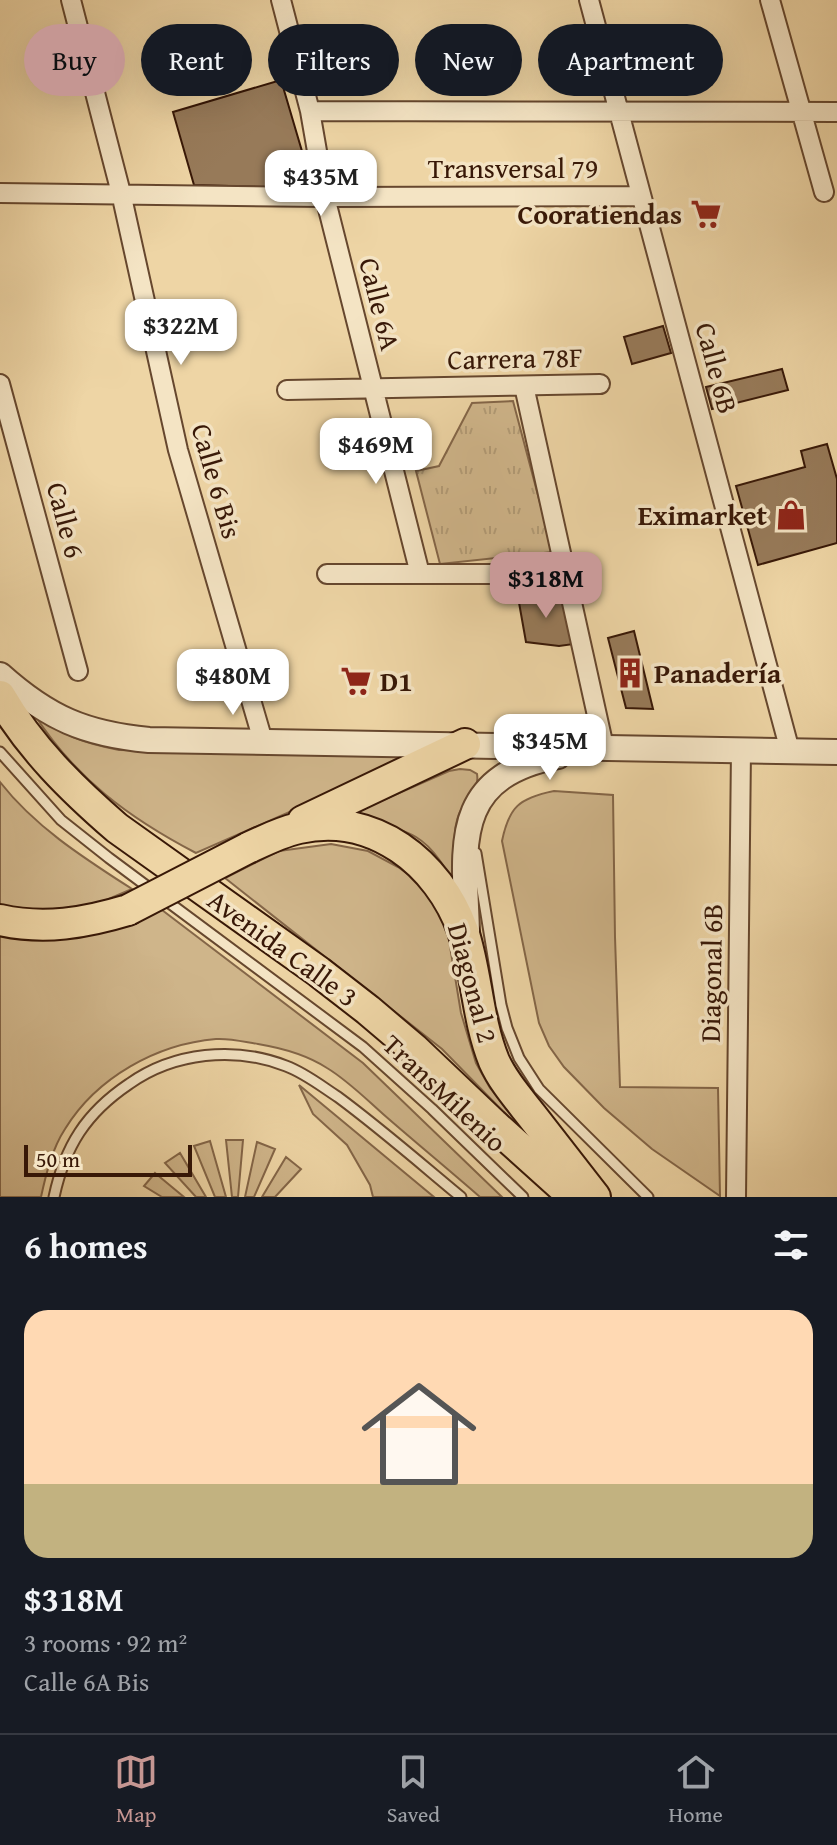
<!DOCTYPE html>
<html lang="en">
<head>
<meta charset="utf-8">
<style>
	:root { --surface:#171b24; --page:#20242c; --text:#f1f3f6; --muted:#9ea1a6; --line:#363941; --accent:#c59692 }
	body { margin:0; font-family:"Gentium Book Plus",serif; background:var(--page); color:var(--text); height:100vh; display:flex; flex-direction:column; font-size:30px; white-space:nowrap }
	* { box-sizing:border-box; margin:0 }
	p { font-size:26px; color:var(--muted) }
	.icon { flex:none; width:44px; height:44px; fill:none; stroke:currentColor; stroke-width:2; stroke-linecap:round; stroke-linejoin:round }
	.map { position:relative; height:1197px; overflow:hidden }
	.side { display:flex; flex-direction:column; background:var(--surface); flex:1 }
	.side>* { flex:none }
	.hud { position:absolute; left:24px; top:24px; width:790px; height:72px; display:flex; gap:16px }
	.scale { position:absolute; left:24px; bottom:20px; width:168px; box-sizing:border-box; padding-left:8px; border:4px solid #381807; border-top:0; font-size:22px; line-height:28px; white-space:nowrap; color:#381807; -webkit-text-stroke:6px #f4e4c4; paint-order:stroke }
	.price { position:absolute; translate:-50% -68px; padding:0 18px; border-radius:16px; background:#fff; color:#222; font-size:26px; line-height:52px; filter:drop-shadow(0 2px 4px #0008) }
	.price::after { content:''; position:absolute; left:50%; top:48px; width:24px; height:18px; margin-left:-12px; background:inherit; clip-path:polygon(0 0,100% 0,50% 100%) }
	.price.active { background:var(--accent); color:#111 }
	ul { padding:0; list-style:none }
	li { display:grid; align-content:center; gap:16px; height:424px; padding:0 24px }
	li+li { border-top:2px solid var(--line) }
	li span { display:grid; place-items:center; height:248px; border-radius:24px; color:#555 }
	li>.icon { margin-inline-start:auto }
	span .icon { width:144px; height:144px; fill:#fffc; stroke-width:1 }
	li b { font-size:34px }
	h2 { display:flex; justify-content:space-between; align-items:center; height:96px; padding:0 24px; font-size:34px }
	.tag { padding:0 28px; border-radius:36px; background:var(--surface); box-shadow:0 8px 32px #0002; font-size:28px; line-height:72px }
	.tag.active { background:var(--accent); color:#111 }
	.dock { display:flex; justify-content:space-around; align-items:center; height:112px; border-top:2px solid var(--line); background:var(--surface); font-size:22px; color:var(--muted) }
	.dock a { display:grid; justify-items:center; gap:4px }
	.dock .active { color:var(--accent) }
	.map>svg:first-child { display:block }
</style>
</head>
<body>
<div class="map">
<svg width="837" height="1197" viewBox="0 0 837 1197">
	<defs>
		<pattern id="park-tufts" width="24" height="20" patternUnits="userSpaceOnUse" patternTransform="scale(2)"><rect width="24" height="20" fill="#cfb58a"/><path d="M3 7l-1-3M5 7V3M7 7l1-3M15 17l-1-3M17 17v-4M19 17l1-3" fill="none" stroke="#b29b76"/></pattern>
	</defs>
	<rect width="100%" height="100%" fill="#eed5a5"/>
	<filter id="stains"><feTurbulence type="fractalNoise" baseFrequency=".0025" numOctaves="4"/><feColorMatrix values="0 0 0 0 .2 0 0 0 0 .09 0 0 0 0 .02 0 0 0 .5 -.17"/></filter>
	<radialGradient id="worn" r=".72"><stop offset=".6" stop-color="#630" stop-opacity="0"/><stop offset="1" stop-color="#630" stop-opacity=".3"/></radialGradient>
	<path fill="#cfb58a" stroke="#846648" stroke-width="2" d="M34 714C64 736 83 743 119 750L419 755 196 853C129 818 76 779 34 714Z
		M460 769 470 770 477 774C480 791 465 800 459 814 450 836 457 870 459 893 448 873 436 849 416 837 397 826 371 822 349 815L449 771Z
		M0 782C35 827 84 858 132 889L90 907 44 911 0 907Z
		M554 791 613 795 615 937 620 1087 718 1088 720 1196 652 1149 604 1108 564 1067 549 1046 539 1023 502 841C509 807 519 798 554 791Z
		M331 844 368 851 398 867 419 882 446 922 461 1013 476 1063 490 1088 542 1151 442 1049 225 878 279 851Z
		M162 910 363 1063 502 1197H480C448 1169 415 1142 383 1114 365 1098 347 1080 327 1068 307 1055 282 1048 258 1044 245 1042 230 1038 216 1039 157 1044 97 1077 65 1129 52 1149 46 1174 41 1197H0V933L115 927Z
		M299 1085 434 1197H373L370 1185 347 1145 313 1114Z
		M226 1140H243L238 1197H232Z
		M210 1141 226 1197H215L194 1146Z
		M257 1142 275 1149 254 1197H245Z
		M180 1153 206 1197H196L165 1163Z
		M286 1157 301 1169 275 1197H262Z
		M155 1173 184 1197H162L144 1186Z"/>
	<path fill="url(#park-tufts)" stroke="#846648" stroke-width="2" d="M513 401 553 552 440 564 416 471 439 466 472 403Z"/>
	<path fill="#977a59" stroke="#381807" stroke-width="2" d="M281 80 309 175 295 188 194 185 173 112Z
		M663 326 671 353 632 364 624 337Z
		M782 369 788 390 712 409 706 387Z
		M827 444 837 479V543L758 565 736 486 805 467 801 451Z
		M549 592 550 599 566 596 574 644 559 646 526 642 518 597Z
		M634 631 653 709 626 708 608 638Z"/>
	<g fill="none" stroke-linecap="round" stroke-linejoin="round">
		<g stroke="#66472e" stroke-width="13">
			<path id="service" d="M0 752 61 820 109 858 363 1047 432 1109 523 1197
				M476 853 501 1005 507 1028 519 1058 539 1089 648 1197
				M54 1197C65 1146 86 1113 129 1084 174 1052 235 1046 286 1066 305 1073 321 1086 338 1097 380 1128 420 1163 461 1197"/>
		</g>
		<g stroke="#66472e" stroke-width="22">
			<path id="minor" d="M71 0 121 193 178 450 263 741
				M281 0 310 111 325 197 420 574
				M589 0 790 751
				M770 0 824 192
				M310 111 837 112
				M0 193 325 197 641 196
				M0 384 78 671
				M524 386 604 747
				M287 390 600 384
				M327 574H565
				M736 1197 741 750"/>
		</g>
		<g stroke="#66472e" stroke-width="28">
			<path id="tertiary" d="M0 675C48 718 85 734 149 740L837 752
				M467 931C464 844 451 777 558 756"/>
		</g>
		<g stroke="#381807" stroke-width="34">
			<path id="primary" d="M303 821 465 744
				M248 848C265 840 281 832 299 828 373 811 439 863 463 931 477 973 477 1019 494 1061 503 1081 518 1098 532 1116 553 1143 574 1170 595 1197
				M0 920C44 930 85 923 128 910"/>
		</g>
		<g stroke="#381807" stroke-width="34">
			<path id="trunk" d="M0 696C30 748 72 789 117 828L319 972 368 1010 414 1049 493 1124 574 1197"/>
		</g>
		<use href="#service" stroke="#f4e4c4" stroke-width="9"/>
		<use href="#minor" stroke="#f4e4c4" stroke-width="18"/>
		<use href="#tertiary" stroke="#f4e4c4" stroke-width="24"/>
		<use href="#primary" stroke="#eed5a5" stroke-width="30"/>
		<use href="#trunk" stroke="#eed5a5" stroke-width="30"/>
		<g stroke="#381807" stroke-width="34" stroke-linecap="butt">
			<path id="primary-bridge" d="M128 910 248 848"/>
		</g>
		<use href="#primary-bridge" stroke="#eed5a5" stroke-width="30"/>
	</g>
	<defs>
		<g id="supermarket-bare" transform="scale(2.4)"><path d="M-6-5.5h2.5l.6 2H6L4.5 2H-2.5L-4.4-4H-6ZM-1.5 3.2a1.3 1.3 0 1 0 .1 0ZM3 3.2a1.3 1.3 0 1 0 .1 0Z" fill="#8f2418" stroke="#f4e4c4" stroke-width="2.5" paint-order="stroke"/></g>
		<g id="shop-bare" transform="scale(2.4)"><path d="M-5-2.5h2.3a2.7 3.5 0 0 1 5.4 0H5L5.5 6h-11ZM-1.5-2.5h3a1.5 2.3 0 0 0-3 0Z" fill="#8f2418" stroke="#f4e4c4" stroke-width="2.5" paint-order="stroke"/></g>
		<g id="building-bare" transform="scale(2.4)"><path d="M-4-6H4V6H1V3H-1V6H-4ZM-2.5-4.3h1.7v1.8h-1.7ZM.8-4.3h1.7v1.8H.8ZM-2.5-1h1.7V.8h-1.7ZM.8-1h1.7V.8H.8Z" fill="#8f2418" stroke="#f4e4c4" stroke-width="2.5" paint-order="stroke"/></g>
	</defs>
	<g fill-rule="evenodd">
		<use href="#supermarket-bare" x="706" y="214"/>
		<use href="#shop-bare" x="791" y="515"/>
		<use href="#building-bare" x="630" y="673"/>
		<use href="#supermarket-bare" x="356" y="681"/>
	</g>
	<g text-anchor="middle" stroke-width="7" stroke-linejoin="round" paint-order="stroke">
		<g font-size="28" fill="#381807" stroke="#f4e4c4">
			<text x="513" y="178">Transversal 79</text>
			<text transform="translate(380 304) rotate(76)" y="10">Calle 6A</text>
			<text transform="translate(515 358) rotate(-1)" y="10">Carrera 78F</text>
			<text transform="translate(717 368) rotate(75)" y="10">Calle 6B</text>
			<text transform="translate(217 481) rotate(74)" y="10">Calle 6 Bis</text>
			<text transform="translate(66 520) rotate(75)" y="10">Calle 6</text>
			<text transform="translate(283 948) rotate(36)" y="10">Avenida Calle 3</text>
			<text transform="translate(711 973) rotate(-89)" y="10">Diagonal 6B</text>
			<text transform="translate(473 983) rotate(75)" y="10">Diagonal 2</text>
			<text transform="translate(445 1093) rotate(43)" y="10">TransMilenio</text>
		</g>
		<g font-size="28" font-weight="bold" fill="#381807" stroke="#f4e4c4" text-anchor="end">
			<text x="682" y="224">Cooratiendas</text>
			<text x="767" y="525">Eximarket</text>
			<text x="654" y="683" text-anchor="start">Panadería</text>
			<text x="380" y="691" text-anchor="start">D1</text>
		</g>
	</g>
	<rect width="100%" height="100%" filter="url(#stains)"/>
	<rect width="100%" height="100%" fill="url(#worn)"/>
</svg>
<div class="scale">50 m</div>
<b class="price" style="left:321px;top:218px">$435M</b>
<b class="price" style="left:181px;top:367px">$322M</b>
<b class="price" style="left:376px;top:486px">$469M</b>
<b class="price active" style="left:546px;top:620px">$318M</b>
<b class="price" style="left:233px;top:717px">$480M</b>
<b class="price" style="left:550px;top:782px">$345M</b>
<div class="hud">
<a class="tag active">Buy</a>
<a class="tag">Rent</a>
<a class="tag">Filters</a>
<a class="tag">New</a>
<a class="tag">Apartment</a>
</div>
</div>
<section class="side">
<h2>6 homes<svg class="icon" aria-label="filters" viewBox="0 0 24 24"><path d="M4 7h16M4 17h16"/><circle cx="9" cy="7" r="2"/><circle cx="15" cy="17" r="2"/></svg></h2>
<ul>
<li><span style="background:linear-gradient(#ffd9b3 70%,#c2b280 0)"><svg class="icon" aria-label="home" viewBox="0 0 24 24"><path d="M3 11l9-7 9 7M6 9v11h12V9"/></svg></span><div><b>$318M</b><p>3 rooms · 92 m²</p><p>Calle 6A Bis</p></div></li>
</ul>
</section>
<nav class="dock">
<a class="active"><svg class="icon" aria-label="map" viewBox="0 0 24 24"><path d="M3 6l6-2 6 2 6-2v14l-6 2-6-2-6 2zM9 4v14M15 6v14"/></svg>Map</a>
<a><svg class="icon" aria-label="saved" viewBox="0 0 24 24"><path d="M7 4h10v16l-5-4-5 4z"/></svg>Saved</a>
<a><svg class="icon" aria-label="home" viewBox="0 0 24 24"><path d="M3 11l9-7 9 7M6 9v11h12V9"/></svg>Home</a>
</nav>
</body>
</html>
